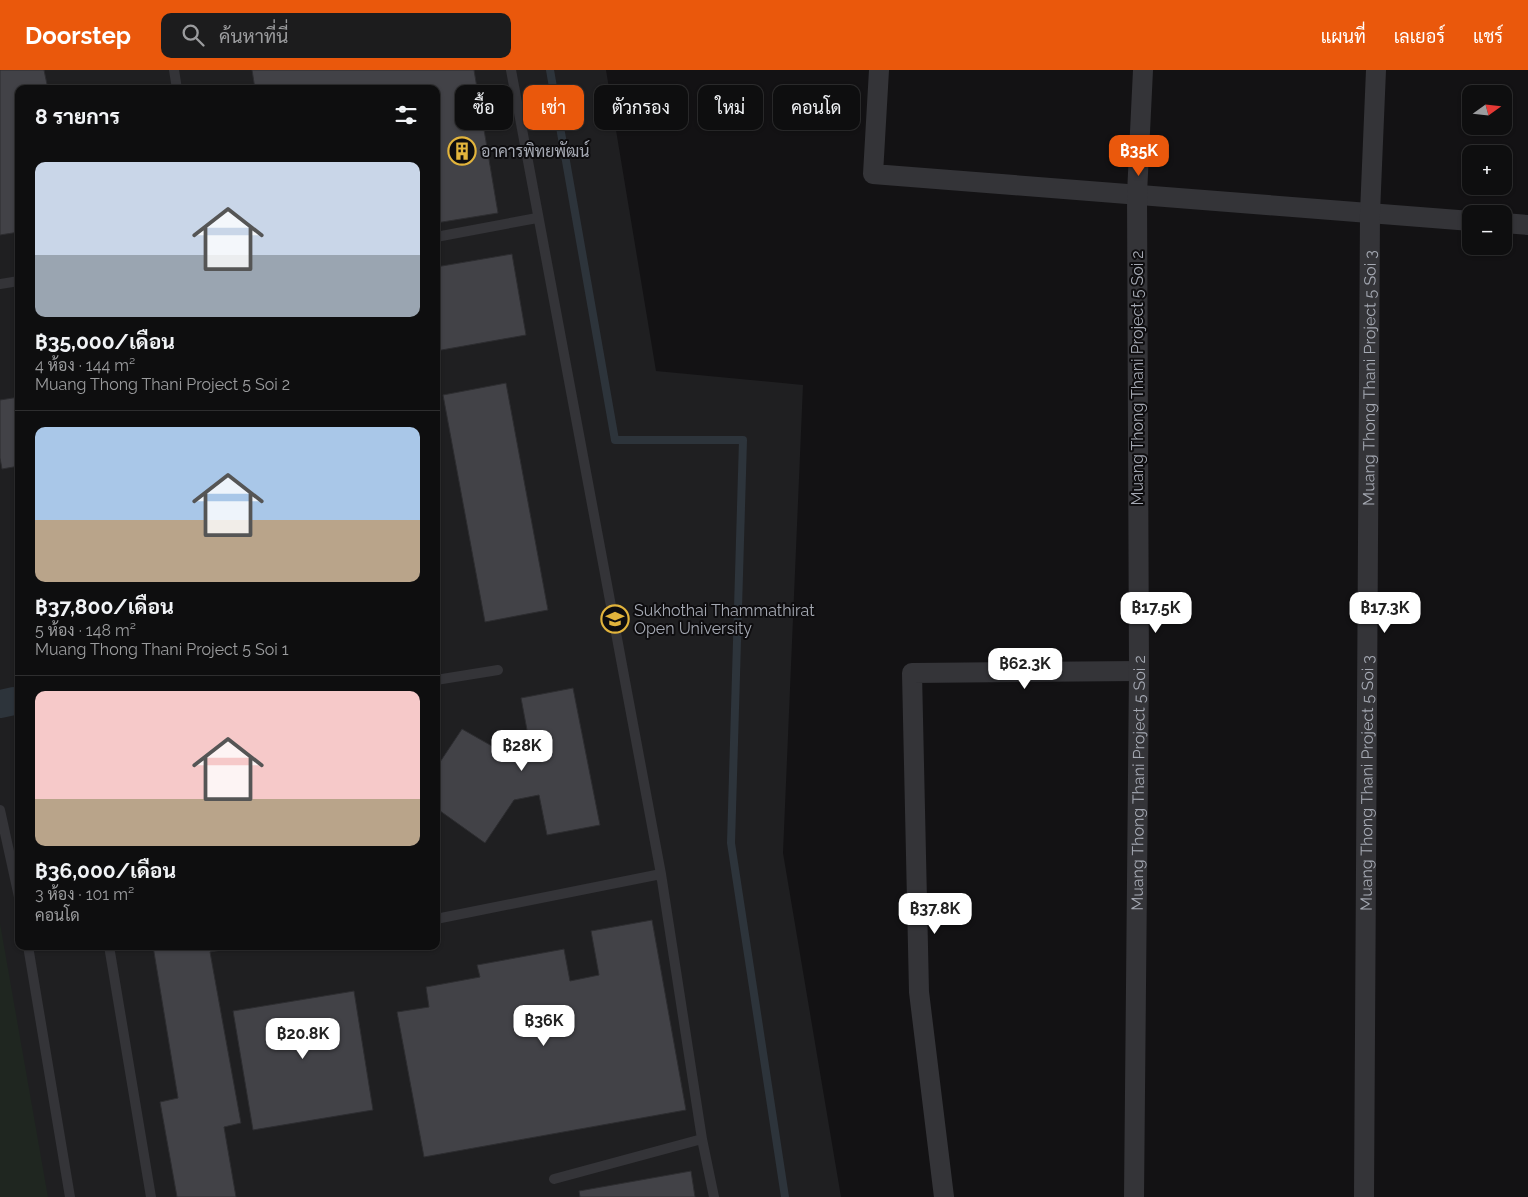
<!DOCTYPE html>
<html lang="th">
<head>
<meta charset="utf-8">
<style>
	:root { --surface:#0e0e0f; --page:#1c1c1d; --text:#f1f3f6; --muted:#9b9c9e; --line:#2e2e2f; --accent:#ea580c }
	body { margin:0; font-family:Raleway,Sarabun,sans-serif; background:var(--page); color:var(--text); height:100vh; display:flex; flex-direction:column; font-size:19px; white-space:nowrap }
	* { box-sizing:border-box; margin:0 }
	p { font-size:16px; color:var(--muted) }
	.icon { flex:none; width:28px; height:28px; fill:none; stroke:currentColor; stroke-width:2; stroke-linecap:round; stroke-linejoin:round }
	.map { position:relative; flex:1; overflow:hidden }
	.sheet { position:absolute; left:15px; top:15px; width:425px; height:865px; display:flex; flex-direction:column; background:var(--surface); border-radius:10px; box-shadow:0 1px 4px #0004,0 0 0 1px var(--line) }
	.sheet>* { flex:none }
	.guide { position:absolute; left:455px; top:15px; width:475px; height:45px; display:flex; gap:10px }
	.needle { width:32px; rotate:75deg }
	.controls { position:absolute; left:1462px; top:15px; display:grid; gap:10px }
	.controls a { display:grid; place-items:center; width:50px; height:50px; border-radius:10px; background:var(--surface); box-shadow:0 1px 4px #0004,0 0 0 1px var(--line); font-size:25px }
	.price { position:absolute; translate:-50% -42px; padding:0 11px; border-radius:10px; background:#fff; color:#222; font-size:16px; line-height:32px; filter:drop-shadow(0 1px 2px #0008) }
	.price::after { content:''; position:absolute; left:50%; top:30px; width:15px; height:11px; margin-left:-8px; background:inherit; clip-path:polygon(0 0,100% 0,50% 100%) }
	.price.current { background:var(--accent); color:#fff }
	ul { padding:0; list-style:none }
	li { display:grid; align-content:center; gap:10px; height:265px; padding:0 20px }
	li+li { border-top:1px solid var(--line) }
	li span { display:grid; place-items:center; height:155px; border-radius:10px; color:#555 }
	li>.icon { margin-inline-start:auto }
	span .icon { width:90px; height:90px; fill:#fffc; stroke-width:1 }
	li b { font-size:21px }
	h2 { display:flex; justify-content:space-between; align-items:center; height:60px; padding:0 20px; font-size:21px }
	.pill { padding:0 18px; border-radius:10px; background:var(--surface); box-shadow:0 1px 4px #0004,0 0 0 1px var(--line); font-size:18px; line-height:45px }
	.pill.current { background:var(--accent); color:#fff }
	header { display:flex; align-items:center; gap:30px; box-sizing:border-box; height:70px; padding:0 25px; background:var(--accent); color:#fff }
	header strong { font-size:24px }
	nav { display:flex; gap:28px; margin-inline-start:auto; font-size:18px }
	.search { width:350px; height:45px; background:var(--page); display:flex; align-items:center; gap:12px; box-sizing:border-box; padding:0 18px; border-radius:10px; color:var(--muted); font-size:19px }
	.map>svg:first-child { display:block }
</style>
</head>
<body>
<header>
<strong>Doorstep</strong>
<div class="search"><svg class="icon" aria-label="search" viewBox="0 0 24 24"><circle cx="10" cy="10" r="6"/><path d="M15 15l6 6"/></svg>ค้นหาที่นี่</div>
<nav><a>แผนที่</a><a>เลเยอร์</a><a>แชร์</a></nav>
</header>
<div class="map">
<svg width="1528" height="1127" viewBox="0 0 1528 1127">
	<rect width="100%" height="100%" fill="#131214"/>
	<path fill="#1f1f21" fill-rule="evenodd" d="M0 0H606L656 301 803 315 783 783 841 1127H0ZM19 19H436V876H19Z"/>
	<path fill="#1f2620" d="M0 853 48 1127H0Z"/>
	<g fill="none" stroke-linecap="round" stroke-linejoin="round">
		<path stroke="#2d343b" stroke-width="8" d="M550 0 615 370H743L731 773 785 1127"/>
		<path stroke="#2d343b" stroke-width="28" d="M0 634 14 631"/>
	</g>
	<path fill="#424247" stroke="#2d2d30" d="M0 0H44L48 19H19V162L0 165Z
		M252 0H474L498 143 436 153V19H255Z
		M512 184 526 265 436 281V197Z
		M506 313 548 540 485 552 443 325Z
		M19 327V396L2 399 0 388V330Z
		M573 618 600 755 547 765 539 725 514 730 485 773 436 738V698L462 659 506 684 530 676 521 628Z
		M652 850 686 1040 424 1087 397 942 429 937 426 917 480 907 477 895 564 879 570 911 599 905 591 861Z
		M153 876H245L210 882 241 1053 224 1057 236 1127H177L160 1032 178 1028Z
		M354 921 373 1040 253 1060 233 941Z
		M691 1101 695 1127H580L579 1121Z"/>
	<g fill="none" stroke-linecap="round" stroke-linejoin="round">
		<path stroke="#343438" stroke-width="10" d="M174 0 177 19
			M511 0 661 804 702 1069 714 1127
			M436 167 537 148
			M0 214 19 211
			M436 610 498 600
			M0 740 19 827
			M436 849 661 804
			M28 876 70 1127
			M109 876 151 1127
			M554 1109 702 1069"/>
		<g stroke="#343438" stroke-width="20">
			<path d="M879 0 873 104 1471 151"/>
			<path d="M1504 153 1528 155"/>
			<path d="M944 1127 919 922 912 603 1139 601"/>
			<path id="s1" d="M1134 1127 1139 601 1137 124 1143 0"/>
			<path id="s2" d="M1364 1127 1370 143 1376 0"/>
		</g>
	</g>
	<defs>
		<g id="building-ring" transform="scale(1.4375)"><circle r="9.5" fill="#0e0d0f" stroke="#e2b43c" stroke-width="1.5"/><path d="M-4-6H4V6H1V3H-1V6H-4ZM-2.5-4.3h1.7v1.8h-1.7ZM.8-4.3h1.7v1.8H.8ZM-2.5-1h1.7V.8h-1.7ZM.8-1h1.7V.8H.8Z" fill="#e2b43c"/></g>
		<g id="university-ring" transform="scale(1.4375)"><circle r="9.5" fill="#0e0d0f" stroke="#e2b43c" stroke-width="1.5"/><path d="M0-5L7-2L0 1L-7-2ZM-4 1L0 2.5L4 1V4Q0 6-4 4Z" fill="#e2b43c"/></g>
	</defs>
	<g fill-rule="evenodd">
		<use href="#building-ring" x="462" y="81"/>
		<use href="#university-ring" x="615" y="549"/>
	</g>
	<g text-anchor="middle" stroke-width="4" stroke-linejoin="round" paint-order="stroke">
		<g font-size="16" fill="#a5a9b3" stroke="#0e0d0f" text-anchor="start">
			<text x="481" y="87">อาคารพิทยพัฒน์</text>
			<text x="634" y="546">Sukhothai Thammathirat<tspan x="634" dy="18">Open University</tspan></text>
		</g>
		<g font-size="16" fill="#a5a9b3" stroke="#0e0d0f">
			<text transform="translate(1137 308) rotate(-90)" y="6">Muang Thong Thani Project 5 Soi 2</text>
			<text dy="6" stroke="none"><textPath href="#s2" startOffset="819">Muang Thong Thani Project 5 Soi 3</textPath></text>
			<text dy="6" stroke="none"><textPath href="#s1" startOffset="414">Muang Thong Thani Project 5 Soi 2</textPath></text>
			<text dy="6" stroke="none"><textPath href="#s2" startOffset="414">Muang Thong Thani Project 5 Soi 3</textPath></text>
		</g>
	</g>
</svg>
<div class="controls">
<a><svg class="needle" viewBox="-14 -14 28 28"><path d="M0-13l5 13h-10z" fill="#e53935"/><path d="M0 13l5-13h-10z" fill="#9b9c9e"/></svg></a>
<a>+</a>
<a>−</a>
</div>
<b class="price current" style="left:1139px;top:107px">฿35K</b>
<b class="price" style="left:1156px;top:564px">฿17.5K</b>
<b class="price" style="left:1385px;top:564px">฿17.3K</b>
<b class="price" style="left:1025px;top:620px">฿62.3K</b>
<b class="price" style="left:522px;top:702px">฿28K</b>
<b class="price" style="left:935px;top:865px">฿37.8K</b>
<b class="price" style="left:544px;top:977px">฿36K</b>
<b class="price" style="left:303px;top:990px">฿20.8K</b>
<div class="guide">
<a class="pill">ซื้อ</a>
<a class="pill current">เช่า</a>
<a class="pill">ตัวกรอง</a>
<a class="pill">ใหม่</a>
<a class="pill">คอนโด</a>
</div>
<section class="sheet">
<h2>8 รายการ<svg class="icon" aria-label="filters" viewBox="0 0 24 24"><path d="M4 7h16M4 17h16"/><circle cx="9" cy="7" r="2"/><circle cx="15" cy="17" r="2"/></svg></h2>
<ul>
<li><span style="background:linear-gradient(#c9d6e8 60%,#9aa5b1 0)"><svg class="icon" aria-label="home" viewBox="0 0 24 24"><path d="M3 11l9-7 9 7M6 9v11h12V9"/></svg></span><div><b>฿35,000/เดือน</b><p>4 ห้อง · 144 m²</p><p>Muang Thong Thani Project 5 Soi 2</p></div></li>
<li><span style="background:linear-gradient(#a9c7e8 60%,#b9a48a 0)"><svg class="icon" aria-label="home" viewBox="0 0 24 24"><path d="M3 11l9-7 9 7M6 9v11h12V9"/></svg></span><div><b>฿37,800/เดือน</b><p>5 ห้อง · 148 m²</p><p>Muang Thong Thani Project 5 Soi 1</p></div></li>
<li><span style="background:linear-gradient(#f6c9c9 70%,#b9a48a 0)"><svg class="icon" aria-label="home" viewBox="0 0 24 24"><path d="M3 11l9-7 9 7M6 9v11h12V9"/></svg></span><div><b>฿36,000/เดือน</b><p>3 ห้อง · 101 m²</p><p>คอนโด</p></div></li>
</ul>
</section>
</div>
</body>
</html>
